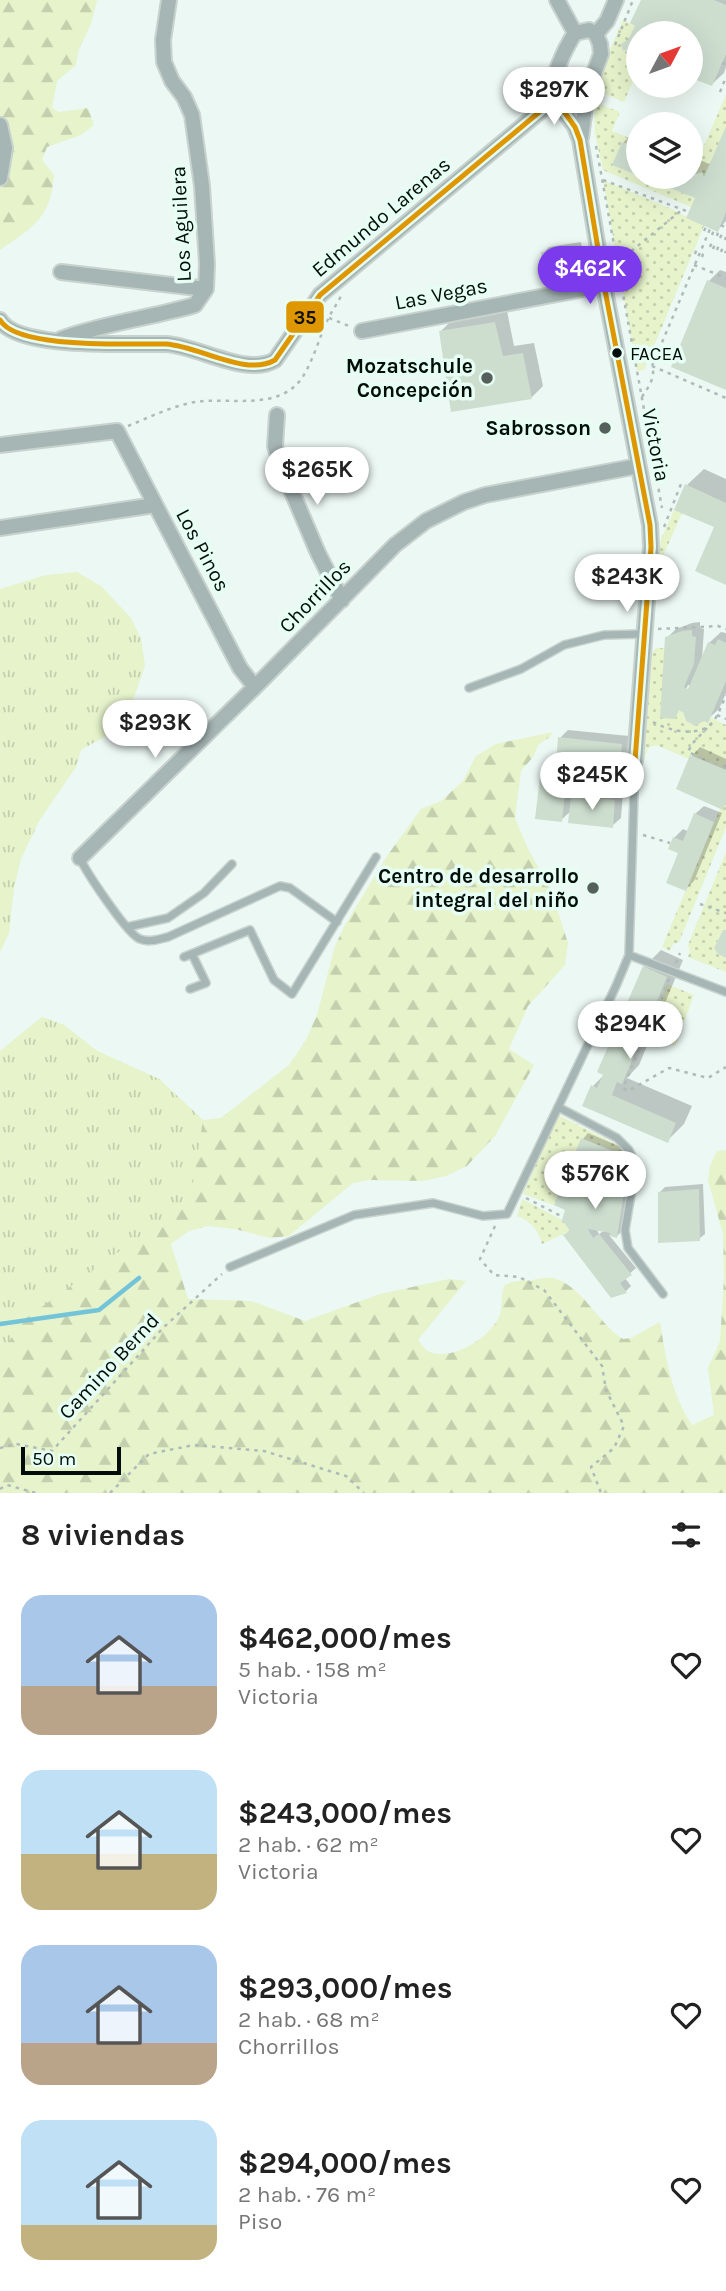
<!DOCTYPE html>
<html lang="es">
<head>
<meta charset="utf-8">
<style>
	:root { --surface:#fff; --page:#f2f2f2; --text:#222; --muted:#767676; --accent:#7c3aed }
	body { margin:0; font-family:Karla,sans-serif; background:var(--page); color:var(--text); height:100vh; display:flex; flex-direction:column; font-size:26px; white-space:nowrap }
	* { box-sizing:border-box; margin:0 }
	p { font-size:23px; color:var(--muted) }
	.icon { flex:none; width:38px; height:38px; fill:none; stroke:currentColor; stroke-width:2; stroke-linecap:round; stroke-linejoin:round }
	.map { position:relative; height:1493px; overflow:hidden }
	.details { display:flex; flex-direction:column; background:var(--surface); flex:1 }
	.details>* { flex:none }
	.needle { width:46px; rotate:49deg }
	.fabs { position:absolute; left:626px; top:21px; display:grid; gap:14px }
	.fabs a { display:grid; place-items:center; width:77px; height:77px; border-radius:50%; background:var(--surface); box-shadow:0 7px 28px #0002; font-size:35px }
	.scale { position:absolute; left:21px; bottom:18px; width:100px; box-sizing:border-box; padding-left:7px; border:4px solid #030e0a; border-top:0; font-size:19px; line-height:24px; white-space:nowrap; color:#030e0a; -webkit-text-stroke:5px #e6fef4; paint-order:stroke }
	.price { position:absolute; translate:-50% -60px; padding:0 16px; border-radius:24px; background:#fff; color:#222; font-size:23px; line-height:46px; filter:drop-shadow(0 2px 4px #0008) }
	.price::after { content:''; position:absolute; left:50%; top:42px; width:21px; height:16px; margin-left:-10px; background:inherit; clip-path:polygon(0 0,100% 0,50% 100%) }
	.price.active { background:var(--accent); color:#fff }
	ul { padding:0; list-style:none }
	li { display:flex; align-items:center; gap:21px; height:175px; padding:0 21px }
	li span { display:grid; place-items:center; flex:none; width:196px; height:140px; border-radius:21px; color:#555 }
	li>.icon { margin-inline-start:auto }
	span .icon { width:84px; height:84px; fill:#fffc; stroke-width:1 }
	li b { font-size:30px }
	h2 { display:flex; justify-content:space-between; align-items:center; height:84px; padding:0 21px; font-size:30px }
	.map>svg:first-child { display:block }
</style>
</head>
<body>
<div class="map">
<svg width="726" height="1493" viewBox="0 0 726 1493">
	<defs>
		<pattern id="grass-dots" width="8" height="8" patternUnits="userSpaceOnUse" patternTransform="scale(1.75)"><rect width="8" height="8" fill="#e6f3cb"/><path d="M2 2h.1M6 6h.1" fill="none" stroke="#c4cfad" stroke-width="1.8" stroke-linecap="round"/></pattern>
		<pattern id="forest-firs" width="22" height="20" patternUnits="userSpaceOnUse" patternTransform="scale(1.75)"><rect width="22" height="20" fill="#e6f3cb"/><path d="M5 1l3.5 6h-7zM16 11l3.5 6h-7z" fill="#c4cfad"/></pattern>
		<pattern id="park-tufts" width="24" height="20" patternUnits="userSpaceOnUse" patternTransform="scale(1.75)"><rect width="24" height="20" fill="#e6f3cb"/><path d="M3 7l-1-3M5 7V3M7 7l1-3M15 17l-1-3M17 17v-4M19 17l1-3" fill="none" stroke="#c4cfad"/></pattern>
	</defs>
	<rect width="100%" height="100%" fill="#ecf8f3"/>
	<path fill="url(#grass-dots)" d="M623 20 635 26 628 40 621 44 623 51 631 49 639 52V67L624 102 596 90 605 61Z
		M726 95V126L704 177 702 172 697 174 691 172V165L695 166Z
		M594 102 620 112 612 131 639 142V149L622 142 612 165 695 198 691 207 603 170 595 134Z
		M603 180 674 210 704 226 644 370 637 371Z
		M674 510 682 513 660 563 656 562 659 544Z
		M656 648H665L675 719 679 710 683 712C686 731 700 724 710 717L726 725V770L691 755 689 759 656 745 648 748 643 763 641 715 650 655Z
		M726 803V827L679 942 673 944 670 951 662 947 720 809H723Z
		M726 852V930H723L714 948 718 954 726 958V972L688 957 690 951 688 945Z
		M667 984 694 995 675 1046 646 1034Z
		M558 1115 624 1148 622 1154 581 1138 554 1205 523 1194Z
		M522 1199 562 1220 570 1231 542 1244C539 1230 530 1221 517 1216Z"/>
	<path fill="url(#forest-firs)" d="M0 0H97L91 24 79 49 76 65 57 81 52 108 59 112 88 108 94 125 81 135 47 147 42 160 54 175C51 218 33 227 0 250Z
		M553 732 550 737 539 744 533 757 521 771 515 818 528 849 551 890 568 943 565 965 528 1006 509 1049 534 1065 495 1136 467 1166 446 1176 423 1181 370 1180 353 1183 289 1236 270 1238 235 1229 208 1226 189 1231 171 1244 188 1299 251 1301 305 1321 380 1294 449 1279 466 1281 418 1340C421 1344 425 1350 430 1352 453 1361 489 1338 499 1317 504 1307 499 1295 505 1285 513 1280 522 1281 532 1280 539 1279 547 1277 553 1278 583 1286 598 1324 623 1339L631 1338 660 1322C666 1359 671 1393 692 1425L714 1415 708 1368 720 1341 724 1278 723 1234 708 1180 710 1166 717 1151 726 1150V1493H0V1051L42 1017 64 1025 97 1051 159 1079 203 1120 221 1118 289 1065 306 1040 317 1015 335 946 345 925 387 856 421 809 441 801 463 781 476 756 496 744Z"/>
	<path fill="url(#park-tufts)" d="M77 572 101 586 131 618 141 639 145 666 130 709 113 732 81 750 76 767 39 821 21 859 14 888 9 933 0 952V589L46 575Z
		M42 1017 64 1025 97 1051 159 1079 203 1120 190 1201 22 1321 0 1356V1051Z"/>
	<path fill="#0003" fill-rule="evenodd" d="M643 0H726V67L724 73 712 84 691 33H639L623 44 634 33Z
		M634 131 639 133V174L623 143Z
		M726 131V221L718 230 697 197 646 177H691V156L709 164 712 162Z
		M581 242 583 253 577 258 543 253 549 247Z
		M720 270 726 272V389L709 281Z
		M507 311 514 346 534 343 543 386 532 397 440 332 452 320Z
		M704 469 726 479V583L716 526 687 485Z
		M700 622V628L704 629 702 659 709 643 721 632 726 633V693L719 709 707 720 682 709 680 711 691 686 688 685 674 716 667 638 676 629 692 623Z
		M568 730 629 736 627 761 618 769 575 765 571 797 581 788 623 792 621 818 612 826 571 811 561 820 542 770 551 762H558L560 738Z
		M700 747 726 759V804L722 808 692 756Z
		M704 806 722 813 694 881 686 889 680 852 674 838 683 829 687 831 695 814Z
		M661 950 683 960 639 1065 627 1078 692 1106 684 1124 667 1141 593 1086 605 1074 644 967Z
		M588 1133 633 1152 620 1186 629 1187 622 1231 617 1236 609 1235 636 1268 625 1278 631 1286 626 1291 612 1296 565 1235 571 1229 567 1209 556 1204 583 1139ZM596 1228 605 1230 599 1234Z
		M703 1184 705 1234 699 1239 659 1193 665 1187Z"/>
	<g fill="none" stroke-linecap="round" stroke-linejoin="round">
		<path stroke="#74c4d9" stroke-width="4.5" d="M0 1324 99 1310 139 1278"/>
	</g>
	<path fill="#cddecf" d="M641 0H714L726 5V54L712 86 691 78V33H639V52L631 49 623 51 621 44 628 40 635 26 630 23Z
		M726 126V212L718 232 686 218 695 198 642 177H691V172L697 174 702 172 704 177Z
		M622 142 639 149V176L612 165Z
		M576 247 578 260 543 265 541 252Z
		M707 280 726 288V390L671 367Z
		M495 322 503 356 523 353 532 399 451 412 439 331Z
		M685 484 726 503V585L695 571 714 527 674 510Z
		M692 630V636L696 637 694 664 684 687 688 689 708 642 715 645 718 639 726 643V681L708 723 704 721 695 726 686 721 683 712 679 710 675 719 660 718 665 637 682 631Z
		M558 737 622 744 619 771 556 765Z
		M690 755 726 770V802L723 810 676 789Z
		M541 769 567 772 562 822 535 819Z
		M571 796 615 800 613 828 568 823Z
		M694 813 714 822 686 891 666 883 678 853 668 849 673 837 683 841Z
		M723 930H726V958L718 954 714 948Z
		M643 966 667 977 622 1084 617 1082 612 1095 676 1123 668 1143 582 1106 591 1085 597 1088 603 1075 597 1072Z
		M581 1138 629 1158 616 1191 624 1192 617 1238 610 1236V1233L588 1229 593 1238 599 1234 632 1275 620 1283 627 1293 611 1298 563 1235 570 1231 562 1220 565 1210 554 1205Z
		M699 1189 700 1241 658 1243V1192Z"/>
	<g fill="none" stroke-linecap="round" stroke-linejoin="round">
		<g stroke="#c8d2ce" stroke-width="10">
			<path id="lane" d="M469 688 521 669 564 645 604 635 643 634
				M80 858C86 872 128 935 140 939 149 943 159 939 168 937L280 886 290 888 337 922
				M127 927 168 918 204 893 232 864
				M629 955 726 992
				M184 957 250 930 274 980 292 994 376 857
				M190 989 206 983 192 954
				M558 1107 617 1138 629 1150 636 1165 625 1230 628 1248 663 1294
				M230 1267 354 1215 433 1203 483 1216 507 1214 616 986 629 955 635 761"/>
		</g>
		<g stroke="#c8d2ce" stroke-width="18">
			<path id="street" d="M557 0 575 33
				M596 34 607 21 616 0
				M0 125 5 148 0 178
				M581 138 587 92 601 54 600 44 596 34 589 30 575 33C566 47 547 83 555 99 569 104 577 102 587 92
				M61 272 206 289
				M0 320C17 350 132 343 166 344 199 346 246 377 275 360L320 295 555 99 575 127 580 140 604 285 650 525 651 547 635 761
				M362 331 604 285
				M61 339C104 323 150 318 195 305L206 289 207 264 202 186 192 115 184 97 172 81 164 62 163 40 169 0
				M277 415 275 446 281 466 318 553 342 600
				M0 445 117 431 240 668 255 687
				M0 528 155 505
				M80 858 255 687 395 545 426 521 464 502 485 495 638 466"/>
		</g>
		<path stroke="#afbbb8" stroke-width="2.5" stroke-dasharray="3.5 5" stroke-linecap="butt" d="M615 45 633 0
			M722 63 726 64
			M720 92 726 77
			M596 146 662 508
			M603 180 689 212
			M721 225 726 228
			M704 231 706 227
			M712 235 714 230
			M717 236 718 232
			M720 238 722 234
			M725 240 726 237
			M710 247 712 242
			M713 249 715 244
			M717 250 719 245
			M721 252 723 247
			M725 253 726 251
			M695 254 697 248
			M702 257 704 251
			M618 262 683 209
			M694 265 726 278
			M329 318 349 326
			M652 366 726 398
			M642 397C648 387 656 378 652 366L710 229
			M128 426C150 417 172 406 195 402 228 397 273 410 298 383 310 371 320 335 328 319 332 311 337 304 341 296
			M664 527 681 484
			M658 629 718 626 726 629
			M717 715 726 719
			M653 722C668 730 696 738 711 724 718 717 722 704 726 695
			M707 728 692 744 688 752 726 768
			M643 835 670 843
			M700 904 726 913
			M676 963 680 953
			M669 979 623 1088 628 1091 669 1068 708 1078 726 1067
			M526 1198 563 1217
			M495 1226 480 1259 494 1275 519 1277 544 1290 602 1366 606 1390 624 1426 614 1448 591 1467 601 1493
			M0 1448 16 1444 52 1451 164 1327 222 1274
			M0 1489 7 1485 36 1493
			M110 1493 149 1454 194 1445 264 1451 346 1476 364 1493"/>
		<use href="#lane" stroke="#a6b6b4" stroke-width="7"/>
		<use href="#street" stroke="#a6b6b4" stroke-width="14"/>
		<g stroke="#e6fef4" stroke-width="10">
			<path id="bus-1" d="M0 320C17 350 132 343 166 344 199 346 246 377 275 360L320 295 555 99 575 127 580 140 604 285 650 525 651 547 635 761"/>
		</g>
		<use href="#bus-1" stroke="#df9701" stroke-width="5"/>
	</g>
	<circle fill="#030e0a" stroke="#e6fef4" stroke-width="2.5" cx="617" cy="353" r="6"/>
	<g fill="#55605c" stroke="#e6fef4" stroke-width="2.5">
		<circle cx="487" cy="378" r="7"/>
		<circle cx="605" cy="428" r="7"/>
		<circle cx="593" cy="888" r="7"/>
	</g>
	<g text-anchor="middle" stroke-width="7" stroke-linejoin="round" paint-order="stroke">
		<g font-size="19" fill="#030e0a" stroke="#e6fef4" text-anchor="start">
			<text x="630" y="360">FACEA</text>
		</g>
		<g font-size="21" fill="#030e0a" stroke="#e6fef4">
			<text transform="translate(381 217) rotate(-40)" y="7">Edmundo Larenas</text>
			<text transform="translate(181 224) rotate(-93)" y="7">Los Aguilera</text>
			<text transform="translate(441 294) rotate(-11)" y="7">Las Vegas</text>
			<text transform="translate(656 445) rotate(79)" y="7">Victoria</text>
			<text transform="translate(203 550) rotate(62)" y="7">Los Pinos</text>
			<text transform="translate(315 596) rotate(-46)" y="7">Chorrillos</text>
			<text transform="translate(109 1366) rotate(-47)" y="7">Camino Bernd</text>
		</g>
		<g font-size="21" font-weight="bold" fill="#030e0a" stroke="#e6fef4" text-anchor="end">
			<text x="473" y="373">Mozatschule<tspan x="473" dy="24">Concepción</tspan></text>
			<text x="591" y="435">Sabrosson</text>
			<text x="579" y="883">Centro de desarrollo<tspan x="579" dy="24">integral del niño</tspan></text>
		</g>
	</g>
	<rect stroke="#e6fef4" stroke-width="2.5" x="285" y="300" width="40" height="34" rx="7" fill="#df9701"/>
	<g font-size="19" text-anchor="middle" font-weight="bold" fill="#111">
		<text x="305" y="324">35</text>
	</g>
</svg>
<div class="fabs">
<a><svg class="needle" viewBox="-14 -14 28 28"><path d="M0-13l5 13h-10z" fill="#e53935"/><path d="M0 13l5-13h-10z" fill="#767676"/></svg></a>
<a><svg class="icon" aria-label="layers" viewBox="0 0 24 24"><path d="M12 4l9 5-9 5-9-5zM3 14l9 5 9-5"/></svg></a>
</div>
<div class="scale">50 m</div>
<b class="price" style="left:554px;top:127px">$297K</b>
<b class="price active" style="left:590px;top:306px">$462K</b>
<b class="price" style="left:317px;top:507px">$265K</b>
<b class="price" style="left:627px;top:614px">$243K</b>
<b class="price" style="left:155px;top:760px">$293K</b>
<b class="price" style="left:592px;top:812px">$245K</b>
<b class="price" style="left:630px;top:1061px">$294K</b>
<b class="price" style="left:595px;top:1211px">$576K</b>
</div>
<section class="details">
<h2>8 viviendas<svg class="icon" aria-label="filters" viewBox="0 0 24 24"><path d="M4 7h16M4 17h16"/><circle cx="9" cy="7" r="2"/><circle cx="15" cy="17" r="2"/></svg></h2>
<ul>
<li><span style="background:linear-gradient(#a9c7e8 65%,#b9a48a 0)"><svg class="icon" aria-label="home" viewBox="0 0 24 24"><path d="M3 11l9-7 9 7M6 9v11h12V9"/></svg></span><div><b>$462,000/mes</b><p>5 hab. · 158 m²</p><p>Victoria</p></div><svg class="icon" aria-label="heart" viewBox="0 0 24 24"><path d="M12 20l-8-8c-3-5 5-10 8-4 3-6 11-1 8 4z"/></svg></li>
<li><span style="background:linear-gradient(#bfe0f5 60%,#c2b280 0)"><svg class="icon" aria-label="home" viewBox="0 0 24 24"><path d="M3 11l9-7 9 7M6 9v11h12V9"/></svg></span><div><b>$243,000/mes</b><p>2 hab. · 62 m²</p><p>Victoria</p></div><svg class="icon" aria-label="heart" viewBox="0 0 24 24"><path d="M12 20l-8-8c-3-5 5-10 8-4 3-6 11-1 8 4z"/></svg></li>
<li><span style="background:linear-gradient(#a9c7e8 70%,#b9a48a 0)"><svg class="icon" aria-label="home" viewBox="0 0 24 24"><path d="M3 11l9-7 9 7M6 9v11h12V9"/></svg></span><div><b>$293,000/mes</b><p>2 hab. · 68 m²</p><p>Chorrillos</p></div><svg class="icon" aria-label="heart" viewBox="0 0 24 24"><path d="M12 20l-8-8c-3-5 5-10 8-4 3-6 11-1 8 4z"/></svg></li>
<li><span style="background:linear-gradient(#bfe0f5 75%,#c2b280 0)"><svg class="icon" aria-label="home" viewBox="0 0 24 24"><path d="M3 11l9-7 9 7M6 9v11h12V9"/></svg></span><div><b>$294,000/mes</b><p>2 hab. · 76 m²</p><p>Piso</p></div><svg class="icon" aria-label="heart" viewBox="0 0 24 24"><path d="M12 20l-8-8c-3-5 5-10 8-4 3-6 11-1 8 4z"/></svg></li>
</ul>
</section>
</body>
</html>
